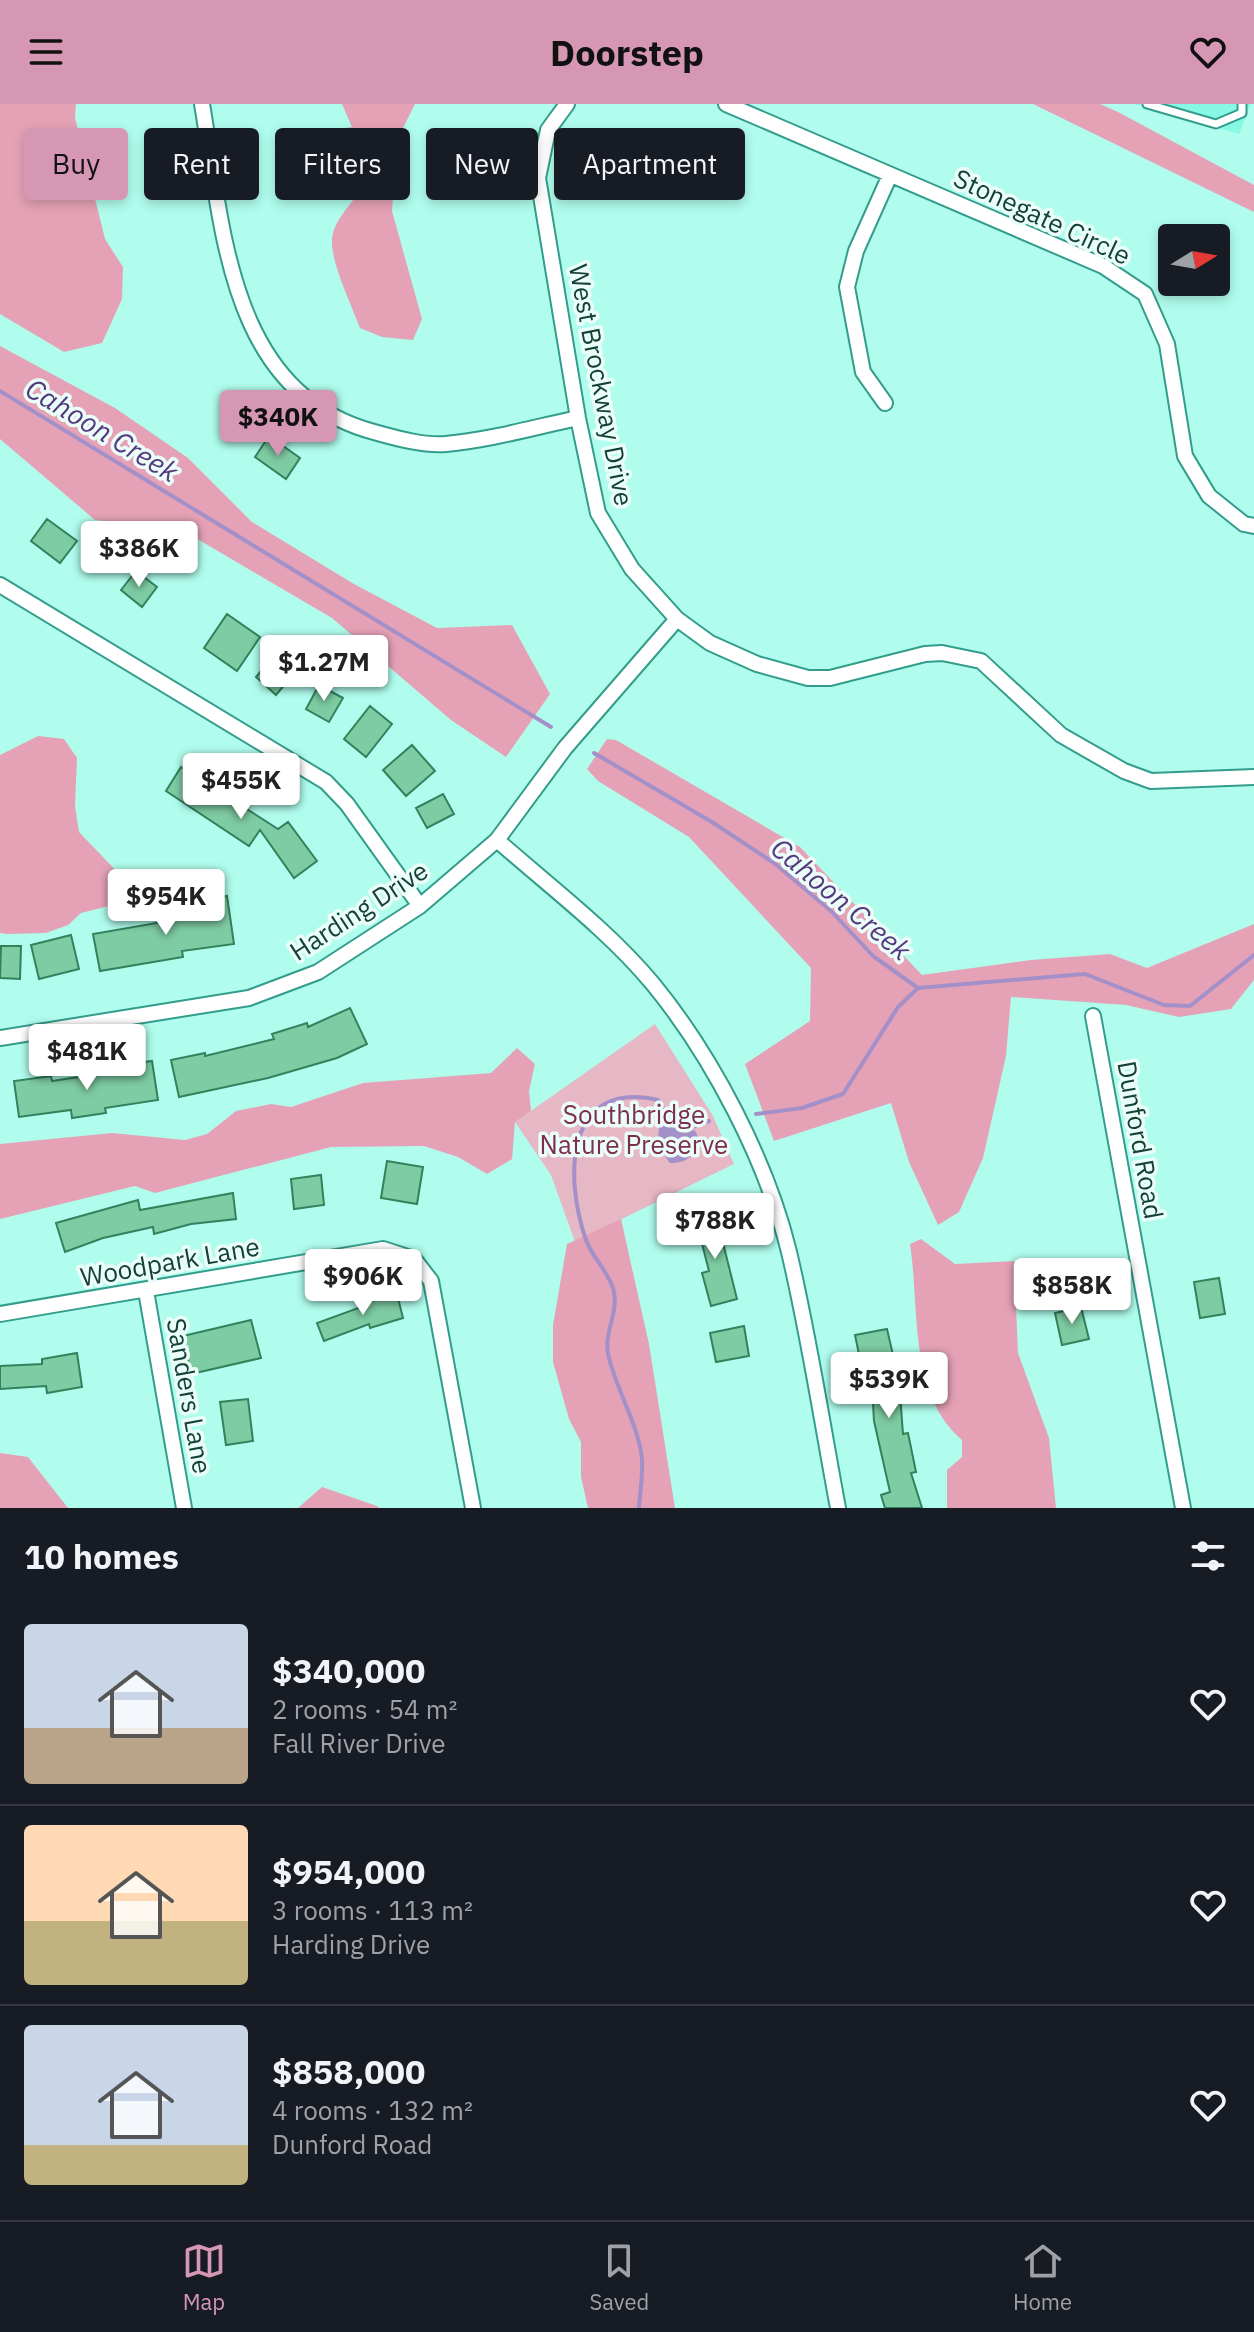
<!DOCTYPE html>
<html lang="en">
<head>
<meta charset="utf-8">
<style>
	:root { --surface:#171b24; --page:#242831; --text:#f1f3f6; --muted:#9ea1a6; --line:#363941; --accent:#d597b4 }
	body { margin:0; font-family:"IBM Plex Sans",sans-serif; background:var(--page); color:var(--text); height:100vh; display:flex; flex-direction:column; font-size:30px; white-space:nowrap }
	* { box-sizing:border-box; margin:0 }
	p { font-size:26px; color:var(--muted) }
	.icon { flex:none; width:44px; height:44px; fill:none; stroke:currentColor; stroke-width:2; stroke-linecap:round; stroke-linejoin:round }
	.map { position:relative; height:1404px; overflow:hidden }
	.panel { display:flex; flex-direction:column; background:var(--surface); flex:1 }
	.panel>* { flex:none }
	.hud { position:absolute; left:24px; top:24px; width:800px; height:72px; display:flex; gap:16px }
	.needle { width:52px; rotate:79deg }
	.buttons { position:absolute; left:1158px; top:120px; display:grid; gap:16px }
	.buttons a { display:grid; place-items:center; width:72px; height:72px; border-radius:8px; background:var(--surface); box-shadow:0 4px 12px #0003; font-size:40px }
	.price { position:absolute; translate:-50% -68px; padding:0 18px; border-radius:8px; background:#fff; color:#222; font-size:26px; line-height:52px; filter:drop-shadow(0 2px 4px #0008) }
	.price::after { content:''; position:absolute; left:50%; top:48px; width:24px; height:18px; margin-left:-12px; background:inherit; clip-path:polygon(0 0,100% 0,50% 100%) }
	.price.active { background:var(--accent); color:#111 }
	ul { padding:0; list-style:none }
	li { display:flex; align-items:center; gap:24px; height:200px; padding:0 24px }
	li+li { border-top:2px solid var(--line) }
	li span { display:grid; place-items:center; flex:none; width:224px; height:160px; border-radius:8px; color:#555 }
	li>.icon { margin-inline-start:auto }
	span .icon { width:96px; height:96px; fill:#fffc; stroke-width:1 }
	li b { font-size:34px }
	h2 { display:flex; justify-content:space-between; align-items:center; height:96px; padding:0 24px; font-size:34px }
	.pill { padding:0 28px; border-radius:8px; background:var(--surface); box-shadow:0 4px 12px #0003; font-size:28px; line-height:72px }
	.pill.active { background:var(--accent); color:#111 }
	header { display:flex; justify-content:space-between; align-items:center; height:104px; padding:0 24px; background:var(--accent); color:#111; font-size:36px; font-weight:700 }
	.dock { display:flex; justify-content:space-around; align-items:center; height:112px; border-top:2px solid var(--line); background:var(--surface); font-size:22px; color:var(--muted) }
	.dock a { display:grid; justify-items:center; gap:4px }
	.dock .active { color:var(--accent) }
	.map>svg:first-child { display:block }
</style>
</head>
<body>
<header><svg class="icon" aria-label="menu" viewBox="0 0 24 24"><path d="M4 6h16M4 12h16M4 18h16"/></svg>Doorstep<svg class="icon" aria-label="heart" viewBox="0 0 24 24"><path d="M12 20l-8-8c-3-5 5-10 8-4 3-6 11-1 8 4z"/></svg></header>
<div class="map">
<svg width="1254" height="1404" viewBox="0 0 1254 1404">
	<rect width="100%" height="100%" fill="#b0fded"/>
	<path fill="#87f8e3" d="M1135 0H1251L1239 30Z"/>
	<path fill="#e6b7c4" d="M655 920 713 1012 734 1060 575 1138 551 1071 515 1018Z"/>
	<path fill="#e5a2b6" d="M0 0H76L75 14 105 135 123 163 122 195 102 239 64 248 0 210Z
		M342 0H415L397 36 392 107 422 215 413 236 382 233 360 224C352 202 331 159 332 137 332 120 347 105 356 92L335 60 332 26 352 23Z
		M1033 0H1100L1118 8 1254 81V108Z
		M0 242 115 304 188 354 252 418 354 480 437 524 512 521 550 590 506 653 451 616 332 514 182 426 95 416 0 335Z
		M38 632 64 635 77 654 75 702 79 728 124 775 121 799 81 809 68 821 46 829 6 830 0 829V651Z
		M607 635 616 636 800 743 922 871 1031 856 1110 850 1147 864 1254 820V876L1231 905 1179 913 1126 901 1011 893 1006 952 983 1054 959 1108 938 1121 909 1058 891 999 774 1037 745 960 810 917 811 864 689 733 598 677 587 665Z
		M517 944 535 960 529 987 531 1007 515 1018 512 1055 487 1070 458 1053 424 1042 331 1043 155 1089 135 1082 0 1115V1040L112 1029 185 1036 207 1030 236 1007 271 1000 291 1003 363 979 491 969Z
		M621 1115 649 1240 675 1404H588L581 1373V1338L569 1315 553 1258V1221L567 1140Z
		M921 1135 955 1160 1014 1157 1018 1249 1049 1334 1056 1404H947V1366L962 1353V1336C908 1289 920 1205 910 1140Z
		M0 1349 28 1353 68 1404H0Z
		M322 1383 377 1402 379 1404H298Z"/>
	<path fill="#a490c8" d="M675 1010 696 1028 699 1037C693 1053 687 1059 670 1059 659 1045 655 1032 662 1015Z"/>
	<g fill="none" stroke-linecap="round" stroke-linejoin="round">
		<path stroke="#a490c8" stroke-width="4" d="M0 287 551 623
			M594 649 712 718 774 759 831 807 873 852 918 884 1085 870 1164 901 1190 902 1254 851
			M756 1010 802 1004 843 990 898 903 918 884
			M687 1025 709 1017
			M639 1404C640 1388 643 1371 642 1355 639 1322 615 1283 608 1250 604 1226 620 1207 613 1184 607 1166 592 1153 586 1136 564 1073 565 975 658 996L671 1017"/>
	</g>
	<path fill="#7ecca3" stroke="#32825d" stroke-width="2" d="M269 332 300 354 286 375 255 353Z
		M47 415 77 437 60 459 31 437Z
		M136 467 157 483 142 503 121 486Z
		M227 510 260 533 237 567 204 544Z
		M277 548 297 566 276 591 256 573Z
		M319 581 343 594 329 618 306 605Z
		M370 602 392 620 366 653 344 635Z
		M412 641 435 667 406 692 383 666Z
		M181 663 278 725 288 718 317 757 294 774 260 726 249 742 166 687Z
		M443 690 454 710 427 724 416 704Z
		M227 792 234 840 182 847 183 853 100 867 93 830 197 812 195 797Z
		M71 831 79 865 39 875 31 841Z
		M1 842H21L20 875 0 874Z
		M350 904 367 940 337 954 268 974 179 993 171 956 205 949V952L274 935 272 930 307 919 308 923Z
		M152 957 158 996 105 1004 106 1009 72 1014 71 1006 19 1013 14 977 51 972 52 977 118 967 117 962Z
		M387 1057 423 1063 417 1100 381 1094Z
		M321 1071 324 1101 294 1105 291 1075Z
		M233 1089 236 1115 191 1120 154 1130 153 1123 103 1134 65 1148 56 1119 138 1096 140 1106Z
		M715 1107 737 1195 711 1202 702 1169 709 1167 695 1112Z
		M1219 1174 1225 1210 1200 1214 1194 1178Z
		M397 1190 403 1214 370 1224 369 1220 324 1237 317 1219 364 1202 363 1199Z
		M1081 1203 1089 1235 1062 1241 1055 1209Z
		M251 1216 261 1254 191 1270 183 1232Z
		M744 1222 749 1252 716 1258 710 1229Z
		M887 1225 899 1277 903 1330 908 1329 916 1368 911 1369 922 1404H885L881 1391 890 1388 874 1317 871 1263 862 1265 855 1231Z
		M77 1249 82 1283 47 1289 46 1282 0 1285V1262L42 1260V1255Z
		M248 1295 253 1337 226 1341 220 1298Z"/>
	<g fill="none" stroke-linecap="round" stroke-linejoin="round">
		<g stroke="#339d8c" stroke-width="11">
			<path id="lane" d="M1147 0 1216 20 1242 9V0"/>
		</g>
		<g stroke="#339d8c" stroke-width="18">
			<path id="street" d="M202 0C223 123 228 289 374 328 396 334 423 342 446 340 490 336 535 323 578 314
				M567 0 548 26 538 74 578 314 598 409 632 465 677 515 710 539 757 560 808 574H830L925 550 942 549 981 557 1061 631 1124 667 1151 677 1254 673
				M726 0 1103 162 1145 190 1167 240 1185 352 1209 392 1244 420 1254 422
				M885 299 863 268 847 183 856 147 890 71
				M0 481 326 678 347 700 420 802
				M497 736C549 782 608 826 653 880 712 952 767 1057 789 1148 809 1232 822 1319 838 1404
				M1093 912 1183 1404
				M0 934 249 894 318 868 420 802 497 736 565 644 677 515
				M146 1187 184 1404
				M0 1210 383 1145 414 1155 431 1177 473 1404"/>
		</g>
		<use href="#lane" stroke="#fff" stroke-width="7"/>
		<use href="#street" stroke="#fff" stroke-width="14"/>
	</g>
	<g text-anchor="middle" stroke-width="7" stroke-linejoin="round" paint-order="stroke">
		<g font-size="26" fill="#144038" stroke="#ebfdf9">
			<text transform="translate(1042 113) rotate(25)" y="9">Stonegate Circle</text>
			<text transform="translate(601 281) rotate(79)" y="9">West Brockway Drive</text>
			<text transform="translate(359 807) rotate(-33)" y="9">Harding Drive</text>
			<text transform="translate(1140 1036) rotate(80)" y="9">Dunford Road</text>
			<text transform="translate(170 1158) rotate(-10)" y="9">Woodpark Lane</text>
			<text transform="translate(189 1292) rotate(80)" y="9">Sanders Lane</text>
		</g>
		<g font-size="26" fill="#7d2e4b" stroke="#ebfdf9">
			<text x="634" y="1020">Southbridge<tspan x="634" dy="30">Nature Preserve</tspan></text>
		</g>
		<g font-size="28" font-style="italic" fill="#55397e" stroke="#ebfdf9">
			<text transform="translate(102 326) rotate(31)" y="10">Cahoon Creek</text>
			<text transform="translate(841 795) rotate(40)" y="10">Cahoon Creek</text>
		</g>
	</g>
</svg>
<div class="buttons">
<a><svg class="needle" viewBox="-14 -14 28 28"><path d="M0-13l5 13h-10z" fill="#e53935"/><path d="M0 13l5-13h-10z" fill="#9ea1a6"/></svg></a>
</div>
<b class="price active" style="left:278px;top:354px">$340K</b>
<b class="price" style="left:139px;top:485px">$386K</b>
<b class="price" style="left:324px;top:599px">$1.27M</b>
<b class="price" style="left:241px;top:717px">$455K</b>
<b class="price" style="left:166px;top:833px">$954K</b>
<b class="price" style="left:87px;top:988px">$481K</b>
<b class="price" style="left:715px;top:1157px">$788K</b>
<b class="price" style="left:363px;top:1213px">$906K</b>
<b class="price" style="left:1072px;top:1222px">$858K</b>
<b class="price" style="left:889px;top:1316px">$539K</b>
<div class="hud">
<a class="pill active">Buy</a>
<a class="pill">Rent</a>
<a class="pill">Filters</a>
<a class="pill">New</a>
<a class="pill">Apartment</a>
</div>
</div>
<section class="panel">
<h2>10 homes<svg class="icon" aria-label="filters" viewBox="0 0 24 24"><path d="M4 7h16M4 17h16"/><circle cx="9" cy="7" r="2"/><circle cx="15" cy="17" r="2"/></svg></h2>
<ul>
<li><span style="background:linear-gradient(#c9d6e8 65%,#b9a48a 0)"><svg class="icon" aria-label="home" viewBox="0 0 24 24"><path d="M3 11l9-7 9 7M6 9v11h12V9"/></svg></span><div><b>$340,000</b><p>2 rooms · 54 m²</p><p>Fall River Drive</p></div><svg class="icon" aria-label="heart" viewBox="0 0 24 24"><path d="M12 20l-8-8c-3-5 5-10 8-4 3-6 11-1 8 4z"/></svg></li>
<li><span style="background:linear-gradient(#ffd9b3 60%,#c2b280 0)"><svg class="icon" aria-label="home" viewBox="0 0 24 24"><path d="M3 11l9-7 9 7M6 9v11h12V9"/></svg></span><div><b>$954,000</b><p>3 rooms · 113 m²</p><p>Harding Drive</p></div><svg class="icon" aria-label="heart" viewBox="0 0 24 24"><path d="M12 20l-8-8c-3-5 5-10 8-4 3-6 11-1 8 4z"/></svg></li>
<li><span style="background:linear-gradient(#c9d6e8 75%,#c2b280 0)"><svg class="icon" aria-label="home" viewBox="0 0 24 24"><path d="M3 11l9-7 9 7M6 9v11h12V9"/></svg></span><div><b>$858,000</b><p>4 rooms · 132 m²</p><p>Dunford Road</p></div><svg class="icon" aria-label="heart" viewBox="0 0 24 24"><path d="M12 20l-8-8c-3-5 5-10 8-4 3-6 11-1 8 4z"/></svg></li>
</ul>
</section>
<nav class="dock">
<a class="active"><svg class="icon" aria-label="map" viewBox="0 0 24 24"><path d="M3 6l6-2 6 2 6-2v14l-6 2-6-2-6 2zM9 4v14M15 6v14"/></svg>Map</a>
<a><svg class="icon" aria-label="saved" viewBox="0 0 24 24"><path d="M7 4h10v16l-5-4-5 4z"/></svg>Saved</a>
<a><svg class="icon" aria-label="home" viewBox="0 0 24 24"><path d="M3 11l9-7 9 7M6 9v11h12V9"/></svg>Home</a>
</nav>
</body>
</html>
